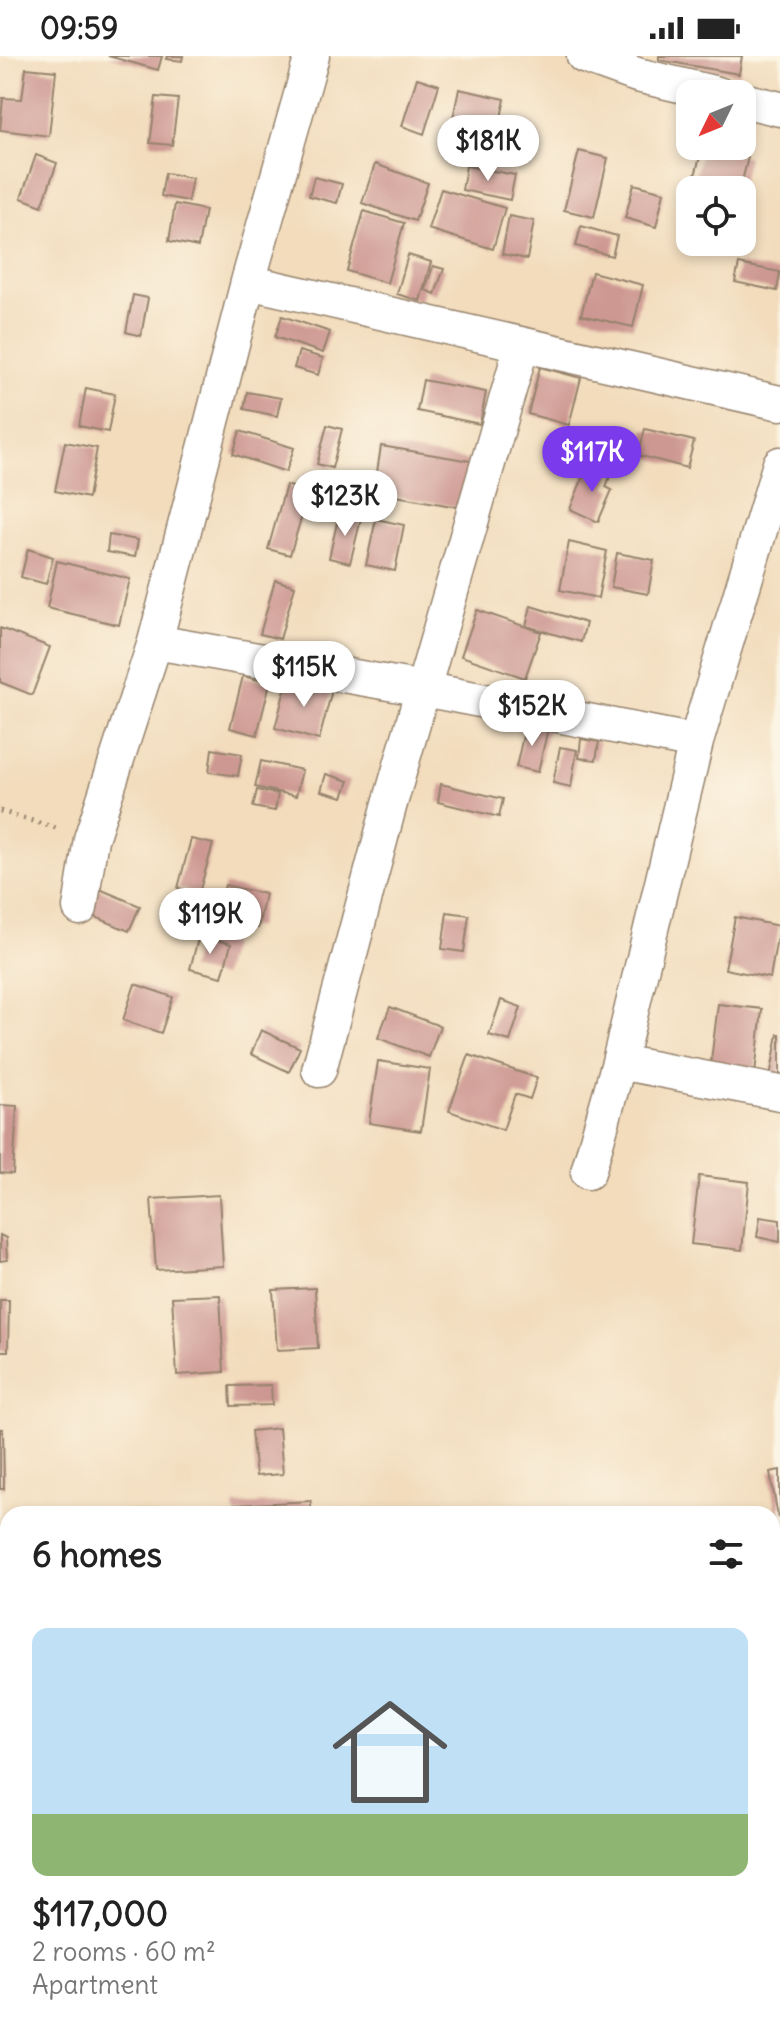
<!DOCTYPE html>
<html lang="en">
<head>
<meta charset="utf-8">
<style>
	:root { --surface:#fff; --page:#f6f6f6; --text:#222; --muted:#767676; --line:#e0e0e0; --accent:#7c3aed }
	body { margin:0; font-family:Delius,sans-serif; background:var(--page); color:var(--text); height:100vh; display:flex; flex-direction:column; font-size:30px; white-space:nowrap }
	* { box-sizing:border-box; margin:0 }
	p { font-size:26px; color:var(--muted) }
	.icon { flex:none; width:44px; height:44px; fill:none; stroke:currentColor; stroke-width:2; stroke-linecap:round; stroke-linejoin:round }
	.map { position:relative; flex:1; overflow:hidden }
	.panel { position:absolute; left:0px; top:1450px; width:780px; height:538px; display:flex; flex-direction:column; background:var(--surface); border-radius:24px 24px 0 0; box-shadow:0 4px 12px #0003 }
	.panel>* { flex:none }
	.needle { width:52px; rotate:227deg }
	.controls { position:absolute; left:676px; top:24px; display:grid; gap:16px }
	.controls a { display:grid; place-items:center; width:80px; height:80px; border-radius:16px; background:var(--surface); box-shadow:0 4px 12px #0003; font-size:40px }
	.price { position:absolute; translate:-50% -68px; padding:0 18px; border-radius:28px; background:#fff; color:#222; font-size:26px; line-height:52px; filter:drop-shadow(0 2px 4px #0008) }
	.price::after { content:''; position:absolute; left:50%; top:48px; width:24px; height:18px; margin-left:-12px; background:inherit; clip-path:polygon(0 0,100% 0,50% 100%) }
	.price.current { background:var(--accent); color:#fff }
	ul { padding:0; list-style:none }
	li { display:grid; align-content:center; gap:16px; height:424px; padding:0 32px }
	li+li { border-top:2px solid var(--line) }
	li span { display:grid; place-items:center; height:248px; border-radius:16px; color:#555 }
	li>.icon { margin-inline-start:auto }
	span .icon { width:144px; height:144px; fill:#fffc; stroke-width:1 }
	li b { font-size:34px }
	h2 { display:flex; justify-content:space-between; align-items:center; height:96px; padding:0 32px; font-size:34px }
	.status { display:flex; justify-content:space-between; align-items:center; height:56px; padding:0 40px; background:var(--surface); direction:ltr }
	.status svg { height:22px; fill:currentColor }
	.map>svg:first-child { display:block }
</style>
</head>
<body>
<div class="status"><b>09:59</b><svg viewBox="0 0 49 12"><path d="M0 12V9h3v3zM5 12V6h3v6zM10 12V3h3v9zM15 12V0h3v12zM26 1h20v11H26zM47 4h2v5h-2z"/></svg></div>
<div class="map">
<svg width="780" height="1987" viewBox="0 0 780 1987">
	<rect width="100%" height="100%" fill="#fcf5e5"/>
	<filter id="ink" filterUnits="userSpaceOnUse"><feTurbulence type="fractalNoise" baseFrequency=".0125" numOctaves="2"/><feDisplacementMap in="SourceGraphic" scale="16" xChannelSelector="R" yChannelSelector="G"/><feConvolveMatrix kernelMatrix="1 2 1 2 8 2 1 2 1" color-interpolation-filters="sRGB"/></filter>
	<filter id="wash" filterUnits="userSpaceOnUse"><feTurbulence type="fractalNoise" baseFrequency=".006" numOctaves="4" result="noise"/><feDisplacementMap in="SourceGraphic" scale="32" xChannelSelector="R" yChannelSelector="G"/><feGaussianBlur stdDeviation="1.8" result="paint"/><feColorMatrix in="noise" values="0 0 0 0 0 0 0 0 0 0 0 0 0 0 0 0 0 1.4 0 .05"/><feComposite in="paint" operator="in"/></filter>
	<g filter="url(#wash)">
		<rect width="100%" height="100%" fill="#f2dcbc"/>
		<g id="blocks">
			<path fill="#cd9892" d="M108 0H162L158 14Z
				M167 0H183L182 5 166 3Z
				M659 0H742L739 18 659 4Z
				M26 12 56 15 49 80 0 74 3 42 22 43Z
				M417 22 439 29 424 78 402 70Z
				M459 33 505 43 491 107 446 97Z
				M156 41 178 43 172 89 150 87Z
				M703 90 748 101 740 134 694 123Z
				M579 95 608 102 594 161 564 154Z
				M36 99 57 107 42 150 21 142Z
				M375 108 428 127 415 165 362 147Z
				M466 110 515 119 510 144 462 134Z
				M165 117 192 122 188 145 161 140Z
				M314 121 342 128 337 147 309 140Z
				M634 128 664 136 656 171 625 162Z
				M441 133 505 152 493 193 428 173Z
				M175 148 205 154 198 191 169 185Z
				M364 155 404 167 387 227 347 215Z
				M509 160 534 165 527 203 502 198Z
				M581 170 617 180 612 200 576 190Z
				M408 199 431 206 420 245 397 238Z
				M739 208 780 216 777 235 735 226Z
				M433 210 444 213 435 238 425 234Z
				M592 216 643 229 633 271 581 259Z
				M133 239 148 242 141 280 126 276Z
				M282 260 330 276 323 297 275 281Z
				M299 295 323 302 318 319 294 312Z
				M540 311 581 322 569 369 528 358Z
				M423 324 486 336 480 368 417 355Z
				M86 332 115 338 108 376 79 370Z
				M247 336 281 342 277 360 244 353Z
				M327 369 342 373 332 412 317 408Z
				M645 373 694 385 687 412 638 399Z
				M240 375 294 392 286 416 233 398Z
				M65 386 97 392 88 442 55 435Z
				M381 390 471 405 463 452 374 436Z
				M588 409 611 418 606 431 612 434 598 466 570 453Z
				M286 429 309 436 290 499 268 493Z
				M339 458 361 463 350 507 329 502Z
				M376 463 404 469 395 515 366 509Z
				M109 479 138 484 135 501 107 496Z
				M569 486 607 495 598 542 560 534Z
				M28 493 53 501 46 528 21 521Z
				M617 497 654 504 648 538 611 531Z
				M57 505 130 523 119 569 47 552Z
				M275 524 295 530 280 583 260 578Z
				M531 550 586 567 581 586 526 570Z
				M477 554 541 576 525 622 461 600Z
				M0 572 50 591 32 639 0 626Z
				M243 620 270 627 257 679 230 672Z
				M288 622 332 634 319 684 275 672Z
				M526 667 548 672 538 716 516 711Z
				M581 683 599 686 596 704 579 702Z
				M560 691 577 694 571 731 553 727Z
				M212 693 242 698 238 720 209 716Z
				M261 705 302 714 296 740 255 731Z
				M326 718 349 725 343 741 321 735Z
				M441 728 503 743 499 761 438 746Z
				M257 734 278 738 275 755 253 751Z
				M191 783 213 788 199 837 178 832Z
				M90 829 140 850 129 875 79 854Z
				M225 829 265 838 258 872 217 862Z
				M447 856 469 859 464 896 442 893Z
				M735 861 779 870 770 922 725 913Z
				M199 879 231 888 222 921 190 913Z
				M135 928 173 941 161 977 123 964Z
				M501 944 521 951 510 985 489 979Z
				M718 948 762 953 755 1018 710 1013Z
				M390 951 440 970 429 1001 378 982Z
				M261 974 300 992 289 1016 251 998Z
				M778 978H780V1023L770 1021Z
				M469 999 537 1022 530 1043 515 1038 503 1074 449 1055Z
				M378 1005 430 1013 421 1075 369 1067Z
				M0 1049 17 1050 13 1118 0 1117Z
				M699 1120 749 1126 742 1194 691 1188Z
				M219 1139 223 1210 156 1214 151 1143Z
				M760 1161 780 1164V1186L757 1181Z
				M0 1179 6 1182 7 1204 0 1205Z
				M315 1232 318 1292 277 1294 273 1234Z
				M220 1239 224 1316 177 1319 172 1241Z
				M0 1244H9L8 1295H0Z
				M271 1329 272 1349 231 1350 230 1330Z
				M279 1372 283 1418 256 1420 251 1375Z
				M0 1373H3L4 1433H0Z
				M780 1414V1460L778 1461 770 1416Z
				M311 1445V1458H235L234 1449Z
				M0 1516H8V1553L0 1554Z
				M0 1606H8V1704H0Z
				M780 1766V1792L777 1793 772 1768Z
				M5 1812H8V1840H5Z"/>
		</g>
	</g>
	<g filter="url(#ink)">
		<use href="#blocks" fill-opacity="0" stroke="#96836d" stroke-width="2"/>
		<g fill="none" stroke-linecap="round" stroke-linejoin="round">
			<g stroke="#96836d" stroke-width="37">
				<path id="minor" d="M584 0 637 19 718 38
					M742 44 780 53
					M248 226 780 347
					M155 586 423 633 696 686 780 408
					M80 852 91 783 155 586 248 226 312 0
					M619 1006 780 1037
					M319 1014 389 751 522 289
					M588 1116 619 1006 696 686
					M772 1946 780 1945"/>
			</g>
			<g stroke="#96836d" stroke-width="47">
				<path id="secondary" d="M772 1730 780 1729
					M0 1754H8"/>
			</g>
			<path stroke="#96836d" stroke-width="5" stroke-dasharray="2 6" stroke-linecap="butt" d="M0 755 59 773"/>
			<use href="#minor" stroke="#fff" stroke-width="34"/>
			<use href="#secondary" stroke="#fbe7c3" stroke-width="44"/>
		</g>
	</g>
</svg>
<div class="controls">
<a><svg class="needle" viewBox="-14 -14 28 28"><path d="M0-13l5 13h-10z" fill="#e53935"/><path d="M0 13l5-13h-10z" fill="#767676"/></svg></a>
<a><svg class="icon" aria-label="locate" viewBox="0 0 24 24"><circle cx="12" cy="12" r="6"/><path d="M12 2v4M12 18v4M2 12h4M18 12h4"/></svg></a>
</div>
<b class="price" style="left:488px;top:127px">$181K</b>
<b class="price current" style="left:592px;top:438px">$117K</b>
<b class="price" style="left:345px;top:482px">$123K</b>
<b class="price" style="left:304px;top:653px">$115K</b>
<b class="price" style="left:532px;top:692px">$152K</b>
<b class="price" style="left:210px;top:900px">$119K</b>
<section class="panel">
<h2>6 homes<svg class="icon" aria-label="filters" viewBox="0 0 24 24"><path d="M4 7h16M4 17h16"/><circle cx="9" cy="7" r="2"/><circle cx="15" cy="17" r="2"/></svg></h2>
<ul>
<li><span style="background:linear-gradient(#bfe0f5 75%,#8fb573 0)"><svg class="icon" aria-label="home" viewBox="0 0 24 24"><path d="M3 11l9-7 9 7M6 9v11h12V9"/></svg></span><div><b>$117,000</b><p>2 rooms · 60 m²</p><p>Apartment</p></div></li>
</ul>
</section>
</div>
</body>
</html>
